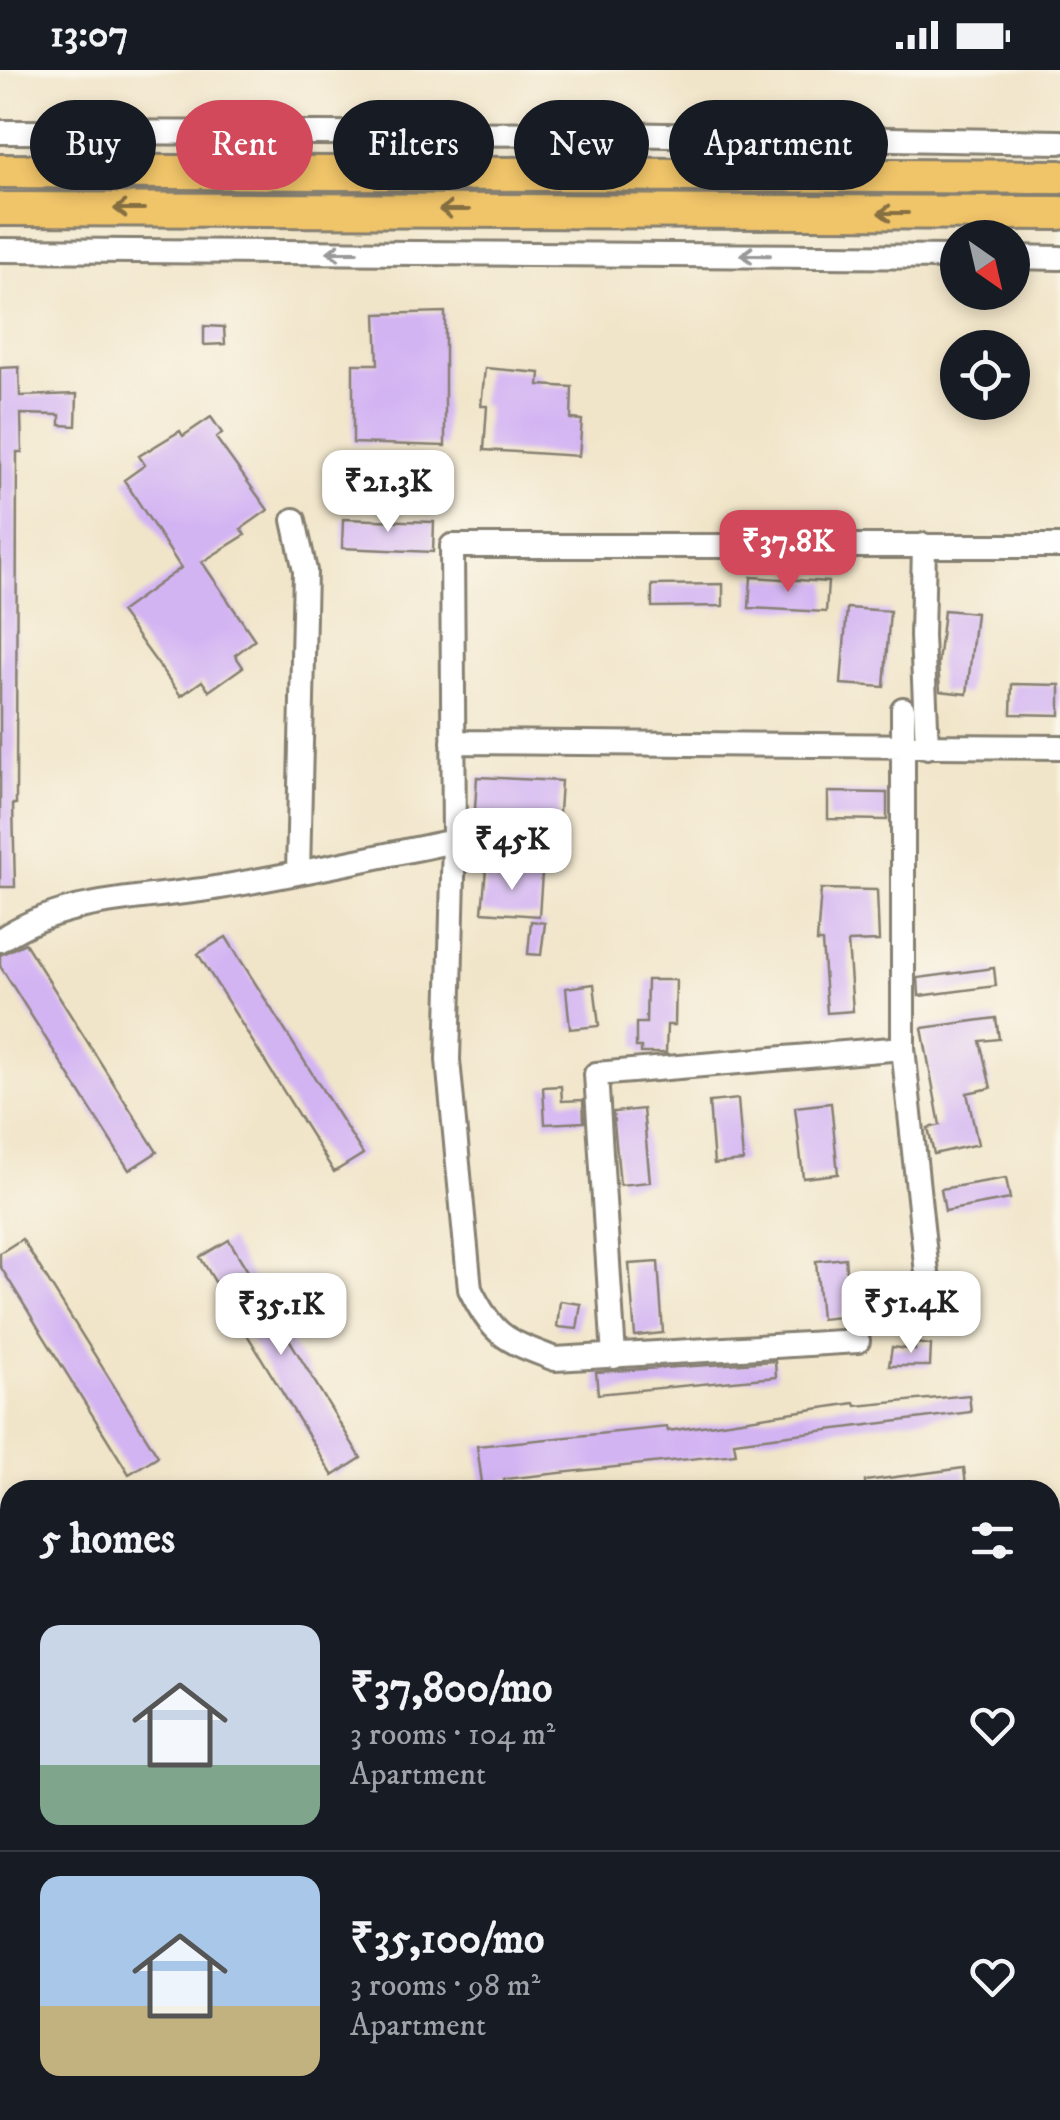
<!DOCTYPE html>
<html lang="en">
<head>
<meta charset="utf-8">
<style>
	:root { --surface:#171b24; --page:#242831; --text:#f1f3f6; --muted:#9ea1a6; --line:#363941; --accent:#d1495b }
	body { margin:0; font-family:"IM FELL DW Pica",serif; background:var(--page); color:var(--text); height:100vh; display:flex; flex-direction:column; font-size:38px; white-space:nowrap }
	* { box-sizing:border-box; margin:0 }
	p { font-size:32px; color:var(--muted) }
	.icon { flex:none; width:55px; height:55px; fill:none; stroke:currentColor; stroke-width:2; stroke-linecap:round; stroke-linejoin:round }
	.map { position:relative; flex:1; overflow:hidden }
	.side { position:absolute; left:0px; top:1410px; width:1060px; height:640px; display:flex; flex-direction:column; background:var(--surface); border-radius:30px 30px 0 0; box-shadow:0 5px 15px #0003 }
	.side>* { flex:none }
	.guide { position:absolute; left:30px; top:30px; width:1000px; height:90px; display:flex; gap:20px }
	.needle { width:65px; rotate:146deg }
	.buttons { position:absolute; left:940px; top:150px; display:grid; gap:20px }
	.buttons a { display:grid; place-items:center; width:90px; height:90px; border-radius:50%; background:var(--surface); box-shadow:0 5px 15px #0003; font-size:50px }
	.price { position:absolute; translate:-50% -85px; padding:0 22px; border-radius:20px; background:#fff; color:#222; font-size:32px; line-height:65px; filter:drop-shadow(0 2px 5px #0008) }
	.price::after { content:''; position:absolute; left:50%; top:60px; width:30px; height:22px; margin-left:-15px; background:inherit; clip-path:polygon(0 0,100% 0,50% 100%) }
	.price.current { background:var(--accent); color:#fff }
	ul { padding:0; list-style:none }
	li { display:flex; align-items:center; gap:30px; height:250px; padding:0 40px }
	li+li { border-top:2px solid var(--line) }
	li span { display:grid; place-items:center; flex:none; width:280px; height:200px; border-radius:20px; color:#555 }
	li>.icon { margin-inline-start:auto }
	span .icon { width:120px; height:120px; fill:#fffc; stroke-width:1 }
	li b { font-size:42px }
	h2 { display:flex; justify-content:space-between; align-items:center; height:120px; padding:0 40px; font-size:42px }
	.pill { padding:0 35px; border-radius:45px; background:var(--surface); box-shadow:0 5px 15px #0003; font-size:35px; line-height:90px }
	.pill.current { background:var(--accent); color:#fff }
	.status { display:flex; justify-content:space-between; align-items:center; height:70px; padding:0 50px; background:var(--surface); direction:ltr }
	.status svg { height:28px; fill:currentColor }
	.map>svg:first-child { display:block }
</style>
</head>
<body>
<div class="status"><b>13:07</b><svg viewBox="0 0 49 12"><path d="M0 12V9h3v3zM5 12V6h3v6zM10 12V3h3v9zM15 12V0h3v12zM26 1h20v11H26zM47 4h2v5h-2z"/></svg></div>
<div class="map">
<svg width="1060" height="2050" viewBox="0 0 1060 2050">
	<rect width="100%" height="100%" fill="#fbf7ec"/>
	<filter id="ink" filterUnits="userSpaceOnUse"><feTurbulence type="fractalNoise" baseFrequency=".01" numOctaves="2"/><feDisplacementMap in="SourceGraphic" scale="20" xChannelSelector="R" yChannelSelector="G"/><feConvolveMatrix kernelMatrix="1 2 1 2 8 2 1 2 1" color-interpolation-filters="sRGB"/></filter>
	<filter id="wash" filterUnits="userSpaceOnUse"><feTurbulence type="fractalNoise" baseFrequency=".0048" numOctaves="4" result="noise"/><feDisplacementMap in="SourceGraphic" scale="40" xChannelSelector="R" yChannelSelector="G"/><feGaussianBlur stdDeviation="2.25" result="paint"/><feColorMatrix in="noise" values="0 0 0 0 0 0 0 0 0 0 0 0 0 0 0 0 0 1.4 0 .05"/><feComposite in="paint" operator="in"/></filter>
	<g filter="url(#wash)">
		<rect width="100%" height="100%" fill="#f1e5c9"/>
		<g id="blocks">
			<path fill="#d3b4f3" d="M445 242V376L353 373V294H378L376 244Z
				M204 256 224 257 225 274 204 275Z
				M19 297 20 326 77 324 76 356 60 355V345L21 344 22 382H17L16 734H13L15 817H0V298Z
				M485 298 540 303 539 315 572 317 571 349 582 350 579 386 484 380 487 336H481Z
				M211 347 222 363 216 368 268 440 241 459 245 465 202 492 255 570 235 585 243 597 209 621 202 611 181 626 120 542 181 498 124 410 145 395 139 386 180 361 183 366Z
				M343 449 434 452 433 482 342 478Z
				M751 507 828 512 826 542 749 538Z
				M723 514V536L652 537V515Z
				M847 538 890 541 884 617 841 614Z
				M944 540 976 543 967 624 940 621 938 594Z
				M1012 614 1060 615V645L1011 644Z
				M477 707 561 711 557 774 473 770Z
				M828 722 887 723V750L828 749Z
				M486 799 542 803 539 846 482 842Z
				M821 819 877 820 879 871 848 872 853 941 827 943 822 872H817Z
				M531 851 545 853 541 885 528 884Z
				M226 867 363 1084 334 1102 198 884Z
				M25 873 157 1082 129 1100 0 896V885Z
				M994 898 996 916 919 926 918 908Z
				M647 910H676L675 955H667L666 983H641V977H636V953H646Z
				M594 914 599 956 570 959 566 918Z
				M996 948 999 969 980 971 991 1018 967 1023 978 1074 934 1084 928 1058 940 1055 922 958Z
				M561 1016 562 1031 583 1030 584 1052 545 1054 543 1017Z
				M738 1029 743 1091 714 1094 709 1032Z
				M831 1033 838 1104 803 1108 795 1037Z
				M643 1039 650 1112 620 1115 613 1042Z
				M1006 1108 1010 1129 945 1141 941 1119Z
				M22 1169 158 1386 129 1404 0 1196V1183Z
				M229 1170 361 1388 333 1406 200 1187Z
				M845 1188 850 1246 821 1249 816 1191Z
				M658 1192 663 1263 635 1266 629 1194Z
				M560 1231 581 1234 577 1259 557 1257Z
				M915 1273 931 1275 930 1296H889L892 1277 915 1280Z
				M775 1291 776 1307 598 1324 596 1302Z
				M969 1325 971 1342 734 1372 736 1384 504 1409 505 1420H483L477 1376 667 1357 668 1361 855 1333 856 1336Z
				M964 1398 966 1416 938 1420H865V1411Z"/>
		</g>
	</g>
	<g filter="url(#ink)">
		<use href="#blocks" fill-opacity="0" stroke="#868072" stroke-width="2.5"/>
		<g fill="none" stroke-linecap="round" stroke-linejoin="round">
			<g stroke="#868072" stroke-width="28">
				<path id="minor" d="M0 62 612 64 1060 72
					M0 180 958 187
					M1012 187 1060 188
					M294 450 305 501 298 803
					M924 475 922 566 927 677
					M903 639V978L928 1213
					M453 672 1060 677
					M0 870C65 826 145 830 221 817 299 804 376 787 454 771
					M858 1271 555 1289C506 1270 494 1268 470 1219L448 990 454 771 452 476H1060
					M614 1287 596 1004 903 978
					M1050 1541 1060 1532
					M0 1733 10 1731
					M620 2050 627 2040"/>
			</g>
			<g stroke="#868072" stroke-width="38">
				<path id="highway" d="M0 101 1060 107
					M0 139 1060 143"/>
			</g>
			<use href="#minor" stroke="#fff" stroke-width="22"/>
			<use href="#highway" stroke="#f0c469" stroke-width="32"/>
		</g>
		<defs><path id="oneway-shaft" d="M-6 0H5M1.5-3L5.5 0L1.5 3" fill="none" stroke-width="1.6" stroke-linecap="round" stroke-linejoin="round" transform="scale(2.5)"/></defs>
		<g stroke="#867042">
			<use href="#oneway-shaft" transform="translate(129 139) rotate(-180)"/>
			<use href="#oneway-shaft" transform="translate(454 140) rotate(-180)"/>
			<use href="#oneway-shaft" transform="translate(893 143) rotate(-180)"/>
		</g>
		<g stroke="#999">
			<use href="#oneway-shaft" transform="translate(342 182) rotate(-180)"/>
			<use href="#oneway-shaft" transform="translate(755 185) rotate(-179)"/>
		</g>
	</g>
</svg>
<div class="buttons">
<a><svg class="needle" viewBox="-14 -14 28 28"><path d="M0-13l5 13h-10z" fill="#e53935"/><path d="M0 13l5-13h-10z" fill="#9ea1a6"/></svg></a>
<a><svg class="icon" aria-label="locate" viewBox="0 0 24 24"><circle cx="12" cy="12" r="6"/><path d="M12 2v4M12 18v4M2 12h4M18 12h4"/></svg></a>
</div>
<b class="price" style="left:388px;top:465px">₹21.3K</b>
<b class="price current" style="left:788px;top:525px">₹37.8K</b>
<b class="price" style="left:512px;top:823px">₹45K</b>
<b class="price" style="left:911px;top:1286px">₹51.4K</b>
<b class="price" style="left:281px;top:1288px">₹35.1K</b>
<div class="guide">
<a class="pill">Buy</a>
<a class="pill current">Rent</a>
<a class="pill">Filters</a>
<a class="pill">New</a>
<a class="pill">Apartment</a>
</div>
<section class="side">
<h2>5 homes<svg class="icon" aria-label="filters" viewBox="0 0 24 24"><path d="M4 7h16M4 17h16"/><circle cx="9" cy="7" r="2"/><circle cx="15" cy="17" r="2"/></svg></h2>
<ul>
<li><span style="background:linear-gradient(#c9d6e8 70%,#7fa58c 0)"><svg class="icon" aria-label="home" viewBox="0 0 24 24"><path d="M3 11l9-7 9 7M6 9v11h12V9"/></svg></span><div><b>₹37,800/mo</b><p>3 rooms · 104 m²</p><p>Apartment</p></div><svg class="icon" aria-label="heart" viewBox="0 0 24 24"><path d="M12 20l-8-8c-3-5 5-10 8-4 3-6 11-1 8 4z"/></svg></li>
<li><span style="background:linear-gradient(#a9c7e8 65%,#c2b280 0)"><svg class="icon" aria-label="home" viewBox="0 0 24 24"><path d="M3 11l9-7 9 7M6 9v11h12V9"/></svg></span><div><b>₹35,100/mo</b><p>3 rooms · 98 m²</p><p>Apartment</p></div><svg class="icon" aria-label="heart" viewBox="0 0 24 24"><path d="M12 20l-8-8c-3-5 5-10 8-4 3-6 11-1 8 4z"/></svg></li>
</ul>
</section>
</div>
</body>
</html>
